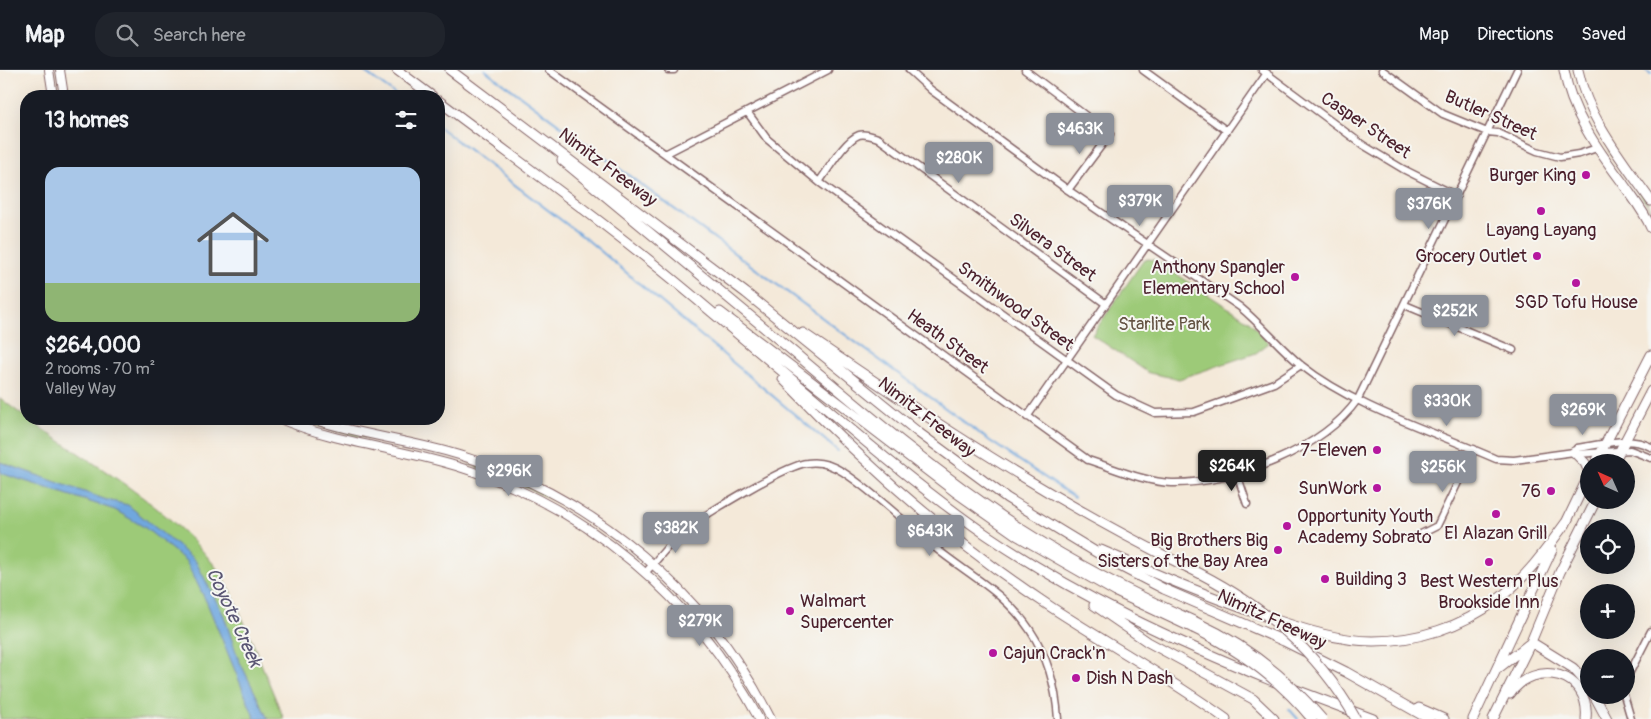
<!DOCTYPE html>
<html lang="en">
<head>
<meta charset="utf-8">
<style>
	:root { --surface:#171b24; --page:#20242c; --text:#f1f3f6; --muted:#9ea1a6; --line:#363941; --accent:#8c9099 }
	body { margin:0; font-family:Pangolin,sans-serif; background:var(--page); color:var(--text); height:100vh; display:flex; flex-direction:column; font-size:19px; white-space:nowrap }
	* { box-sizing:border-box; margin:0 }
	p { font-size:16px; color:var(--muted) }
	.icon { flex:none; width:28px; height:28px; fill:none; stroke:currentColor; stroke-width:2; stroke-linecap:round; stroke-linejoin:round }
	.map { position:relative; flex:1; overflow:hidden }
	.drawer { position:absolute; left:20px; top:20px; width:425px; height:335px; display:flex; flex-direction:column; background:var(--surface); border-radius:20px; box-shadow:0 5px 20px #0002 }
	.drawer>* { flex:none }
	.needle { width:32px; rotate:315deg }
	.buttons { position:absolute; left:1580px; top:384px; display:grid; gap:10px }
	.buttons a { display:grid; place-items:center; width:55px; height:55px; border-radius:50%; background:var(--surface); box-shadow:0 5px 20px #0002; font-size:25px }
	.price { position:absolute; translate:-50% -42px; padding:0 11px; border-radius:5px; background:var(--accent); color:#fff; font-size:16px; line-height:32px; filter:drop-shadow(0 1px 2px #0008) }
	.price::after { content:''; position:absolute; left:50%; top:30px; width:15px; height:11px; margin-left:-8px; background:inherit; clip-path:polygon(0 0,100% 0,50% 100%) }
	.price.active { background:#222; color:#fff }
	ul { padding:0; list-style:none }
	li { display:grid; align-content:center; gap:10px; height:265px; padding:0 25px }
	li span { display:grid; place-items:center; height:155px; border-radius:15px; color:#555 }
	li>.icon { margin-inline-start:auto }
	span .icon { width:90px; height:90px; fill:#fffc; stroke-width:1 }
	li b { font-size:21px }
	h2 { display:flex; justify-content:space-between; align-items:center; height:60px; padding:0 25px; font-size:21px }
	header { display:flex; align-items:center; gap:30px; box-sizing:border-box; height:70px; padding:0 25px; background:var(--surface); border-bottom:1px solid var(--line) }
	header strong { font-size:24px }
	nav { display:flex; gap:28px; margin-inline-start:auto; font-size:18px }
	.search { width:350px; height:45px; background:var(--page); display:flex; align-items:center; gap:12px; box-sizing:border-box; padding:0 18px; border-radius:20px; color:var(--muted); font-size:19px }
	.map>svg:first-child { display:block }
</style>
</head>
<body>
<header>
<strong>Map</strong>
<div class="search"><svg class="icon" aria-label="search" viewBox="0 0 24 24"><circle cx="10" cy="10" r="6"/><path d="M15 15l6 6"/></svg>Search here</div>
<nav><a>Map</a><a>Directions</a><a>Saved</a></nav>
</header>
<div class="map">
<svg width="1651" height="649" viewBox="0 0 1651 649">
	<rect width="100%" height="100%" fill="#f6f6f2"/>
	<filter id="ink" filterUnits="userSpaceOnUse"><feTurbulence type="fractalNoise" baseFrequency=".02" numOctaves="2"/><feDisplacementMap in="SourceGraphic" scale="10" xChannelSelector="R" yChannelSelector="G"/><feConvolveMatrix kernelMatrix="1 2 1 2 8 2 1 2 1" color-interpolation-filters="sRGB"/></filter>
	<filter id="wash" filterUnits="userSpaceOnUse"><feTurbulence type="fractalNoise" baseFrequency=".0096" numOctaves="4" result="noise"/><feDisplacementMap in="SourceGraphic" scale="20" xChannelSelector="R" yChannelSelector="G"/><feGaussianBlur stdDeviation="1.12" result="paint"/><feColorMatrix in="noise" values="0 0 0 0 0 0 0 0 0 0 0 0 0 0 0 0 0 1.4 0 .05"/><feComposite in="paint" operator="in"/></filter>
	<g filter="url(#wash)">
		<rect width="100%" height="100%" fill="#f4e9d9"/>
		<path fill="#9dca78" stroke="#747452" d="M1608 80 1643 124 1651 140Z
			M1148 189 1155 190 1250 252 1269 273 1256 283 1179 309 1149 303 1092 265 1143 191Z
			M0 328C70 384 159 424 215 496 231 517 239 541 249 564 261 593 272 621 284 649H0Z
			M293 349H306L394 372 354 366Z
			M468 394C506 401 548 424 582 444L521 415Z"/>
		<path fill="#70a7de" stroke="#5d6384" d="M0 392 107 430 128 435 195 490 224 546 238 588 268 649H255L207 533 186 491 144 457 115 440 3 404 0 403Z"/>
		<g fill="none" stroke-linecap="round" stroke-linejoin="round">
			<path stroke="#70a7de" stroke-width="2" d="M362 0 398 26
				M485 0 990 371 1074 427
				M1645 0 1651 4
				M439 57 590 172 838 381
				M1289 639 1298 649"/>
		</g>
	</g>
	<g filter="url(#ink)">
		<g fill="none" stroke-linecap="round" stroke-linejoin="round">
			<g stroke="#866668" stroke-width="9">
				<path id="minor" d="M549 0 1088 390C1114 398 1144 412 1172 413 1234 414 1322 380 1358 329L1517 0
					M668 0H674
					M909 0 931 20 1068 120 1240 237C1262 255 1279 277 1301 295 1355 338 1433 361 1496 389L1514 390 1574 382 1578 384 1630 380 1651 388
					M1025 0 1110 64 1068 120
					M1143 0 1227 61
					M1262 0 1363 75 1403 99 1457 126
					M1382 0 1443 44 1487 62 1498 63 1537 81 1560 87 1579 84 1597 78
					M748 43 767 69 819 112 1116 325 1155 343 1194 342 1274 313 1301 295
					M665 84 828 0
					M819 112C828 100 845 70 859 65 865 63 872 66 878 68L1106 234
					M1405 235 1513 280
					M1027 347 1267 3
					M1574 382 1577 378C1602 375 1628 365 1651 377
					M1237 404 1247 434
					M1411 469 1437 456 1474 379
					M646 502C659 488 670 472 685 460 702 446 786 395 807 393 819 391 832 395 843 402 874 422 904 452 933 476 967 504 1006 523 1030 560 1048 587 1056 617 1058 649
					M1626 610 1651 561
					M1624 625 1631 649"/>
			</g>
			<g stroke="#866668" stroke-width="10">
				<path id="major" d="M49 0 53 26
					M60 0 64 26
					M280 349C336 373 398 378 456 396 588 437 694 527 759 649
					M312 349C360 365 411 370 459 385 596 427 707 522 771 649"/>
			</g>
			<g stroke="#866668" stroke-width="11">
				<path id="highway" d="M397 0 432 26
					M450 0 746 223 919 363 1007 428 1114 493 1164 519 1284 571 1346 602 1429 649
					M1564 0C1571 42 1597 79 1622 112 1632 127 1644 141 1651 158
					M1578 0C1588 49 1623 91 1651 131
					M439 31C522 94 607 154 688 222 743 268 798 315 853 361 896 397 940 433 987 465 1077 526 1174 571 1275 612
					M562 90C638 153 714 216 790 279 865 342 940 406 1021 459 1077 495 1136 525 1196 552
					M720 242 954 421 1018 466 1116 522 1193 558
					M803 263C927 348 1052 431 1187 497
					M783 309C864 394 952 472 1051 537 1109 575 1170 608 1226 649
					M1574 382 1585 393 1589 402
					M1596 392 1651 285
					M1614 392 1651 321
					M1565 455 1589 405
					M1101 480C1157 505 1212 528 1270 548 1303 559 1338 571 1373 571 1417 571 1462 557 1497 530 1526 508 1546 480 1567 451
					M1094 535 1148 572 1253 629 1274 649
					M1531 572 1573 598 1589 616
					M1500 597 1529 574
					M1296 620 1373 649
					M1510 624C1535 588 1591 602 1586 649
					M1594 625 1607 649
					M1419 638 1444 649
					M1473 649 1552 480
					M1493 649 1531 572 1560 502 1596 430"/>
			</g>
			<use href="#minor" stroke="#fff" stroke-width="6"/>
			<use href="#major" stroke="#fff" stroke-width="8"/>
			<use href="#highway" stroke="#fff" stroke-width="9"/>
			<g stroke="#866668" stroke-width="11" stroke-linecap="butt">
				<path id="highway-bridge" d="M1187 497C1259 532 1316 578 1356 649
					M1196 552C1246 575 1286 606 1322 649
					M1193 558C1240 580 1279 609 1312 649"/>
			</g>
			<use href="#highway-bridge" stroke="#fff" stroke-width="9"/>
		</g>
	</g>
	<g fill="#b5179e" stroke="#f6f6f2" stroke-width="2">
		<circle cx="1586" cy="105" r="5"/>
		<circle cx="1541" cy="141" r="5"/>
		<circle cx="1537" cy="186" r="5"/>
		<circle cx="1295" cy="207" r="5"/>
		<circle cx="1576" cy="213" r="5"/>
		<circle cx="1377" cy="380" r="5"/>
		<circle cx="1377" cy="418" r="5"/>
		<circle cx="1551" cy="421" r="5"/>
		<circle cx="1496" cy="444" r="5"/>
		<circle cx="1287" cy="456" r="5"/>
		<circle cx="1278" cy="480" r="5"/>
		<circle cx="1489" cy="492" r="5"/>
		<circle cx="1325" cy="509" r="5"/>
		<circle cx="790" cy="541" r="5"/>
		<circle cx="993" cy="583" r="5"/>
		<circle cx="1076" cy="608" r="5"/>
	</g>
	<g text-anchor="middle" stroke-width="4" stroke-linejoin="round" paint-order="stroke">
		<g font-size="18" fill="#4a1f2b" stroke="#f6f6f2">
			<text transform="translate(1491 45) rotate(24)" y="6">Butler Street</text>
			<text transform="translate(1366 55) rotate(34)" y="6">Casper Street</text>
			<text transform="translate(608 97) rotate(37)" y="6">Nimitz Freeway</text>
			<text transform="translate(1053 177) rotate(36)" y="6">Silvera Street</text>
			<text transform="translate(1016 236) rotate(36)" y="6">Smithwood Street</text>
			<text transform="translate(948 271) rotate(36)" y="6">Heath Street</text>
			<text transform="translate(927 347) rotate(38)" y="6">Nimitz Freeway</text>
			<text transform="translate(1272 549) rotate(25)" y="6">Nimitz Freeway</text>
		</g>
		<g font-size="18" fill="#4a1f2b" stroke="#f6f6f2" text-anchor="end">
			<text x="1576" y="111">Burger King</text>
			<text x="1541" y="166" text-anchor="middle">Layang Layang</text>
			<text x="1527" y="192">Grocery Outlet</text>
			<text x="1285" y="203">Anthony Spangler<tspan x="1285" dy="21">Elementary School</tspan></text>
			<text x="1576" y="238" text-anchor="middle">SGD Tofu House</text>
			<text x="1367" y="386">7-Eleven</text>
			<text x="1367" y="424">SunWork</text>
			<text x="1541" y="427">76</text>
			<text x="1297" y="452" text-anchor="start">Opportunity Youth<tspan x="1297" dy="21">Academy Sobrato</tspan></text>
			<text x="1496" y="469" text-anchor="middle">El Alazan Grill</text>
			<text x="1268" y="476">Big Brothers Big<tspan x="1268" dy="21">Sisters of the Bay Area</tspan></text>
			<text x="1335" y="515" text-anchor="start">Building 3</text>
			<text x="1489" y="517" text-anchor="middle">Best Western Plus<tspan x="1489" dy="21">Brookside Inn</tspan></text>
			<text x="800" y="537" text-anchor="start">Walmart<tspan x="800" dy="21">Supercenter</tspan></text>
			<text x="1003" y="589" text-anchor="start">Cajun Crack'n</text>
			<text x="1086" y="614" text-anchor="start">Dish N Dash</text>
		</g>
		<g font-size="18" fill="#635242" stroke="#f6f6f2">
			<text x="1164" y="260">Starlite Park</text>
		</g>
		<g font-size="19" font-style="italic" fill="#595573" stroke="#f6f6f2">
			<text transform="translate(235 547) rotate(65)" y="7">Coyote Creek</text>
		</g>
	</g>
</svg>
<div class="buttons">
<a><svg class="needle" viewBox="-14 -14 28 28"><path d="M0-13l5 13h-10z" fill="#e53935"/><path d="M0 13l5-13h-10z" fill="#9ea1a6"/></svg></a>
<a><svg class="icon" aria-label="locate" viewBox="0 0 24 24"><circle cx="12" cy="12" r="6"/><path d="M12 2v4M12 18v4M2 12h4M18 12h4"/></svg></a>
<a>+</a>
<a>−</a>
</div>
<b class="price" style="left:1080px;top:85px">$463K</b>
<b class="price" style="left:959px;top:114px">$280K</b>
<b class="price" style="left:1140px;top:157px">$379K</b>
<b class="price" style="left:1429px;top:160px">$376K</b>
<b class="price" style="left:1455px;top:267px">$252K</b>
<b class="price" style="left:1447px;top:357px">$330K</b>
<b class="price" style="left:1583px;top:366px">$269K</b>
<b class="price active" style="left:1232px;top:422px">$264K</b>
<b class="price" style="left:1443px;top:423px">$256K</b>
<b class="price" style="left:509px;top:427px">$296K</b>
<b class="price" style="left:676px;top:484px">$382K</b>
<b class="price" style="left:930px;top:487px">$643K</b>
<b class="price" style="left:700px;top:577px">$279K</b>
<section class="drawer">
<h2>13 homes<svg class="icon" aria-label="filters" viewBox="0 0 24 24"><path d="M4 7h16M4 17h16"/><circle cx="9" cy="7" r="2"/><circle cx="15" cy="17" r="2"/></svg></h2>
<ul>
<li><span style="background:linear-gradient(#a9c7e8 75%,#8fb573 0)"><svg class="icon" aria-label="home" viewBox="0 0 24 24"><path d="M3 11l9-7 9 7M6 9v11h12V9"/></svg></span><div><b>$264,000</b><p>2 rooms · 70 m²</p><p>Valley Way</p></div></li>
</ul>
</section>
</div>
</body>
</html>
